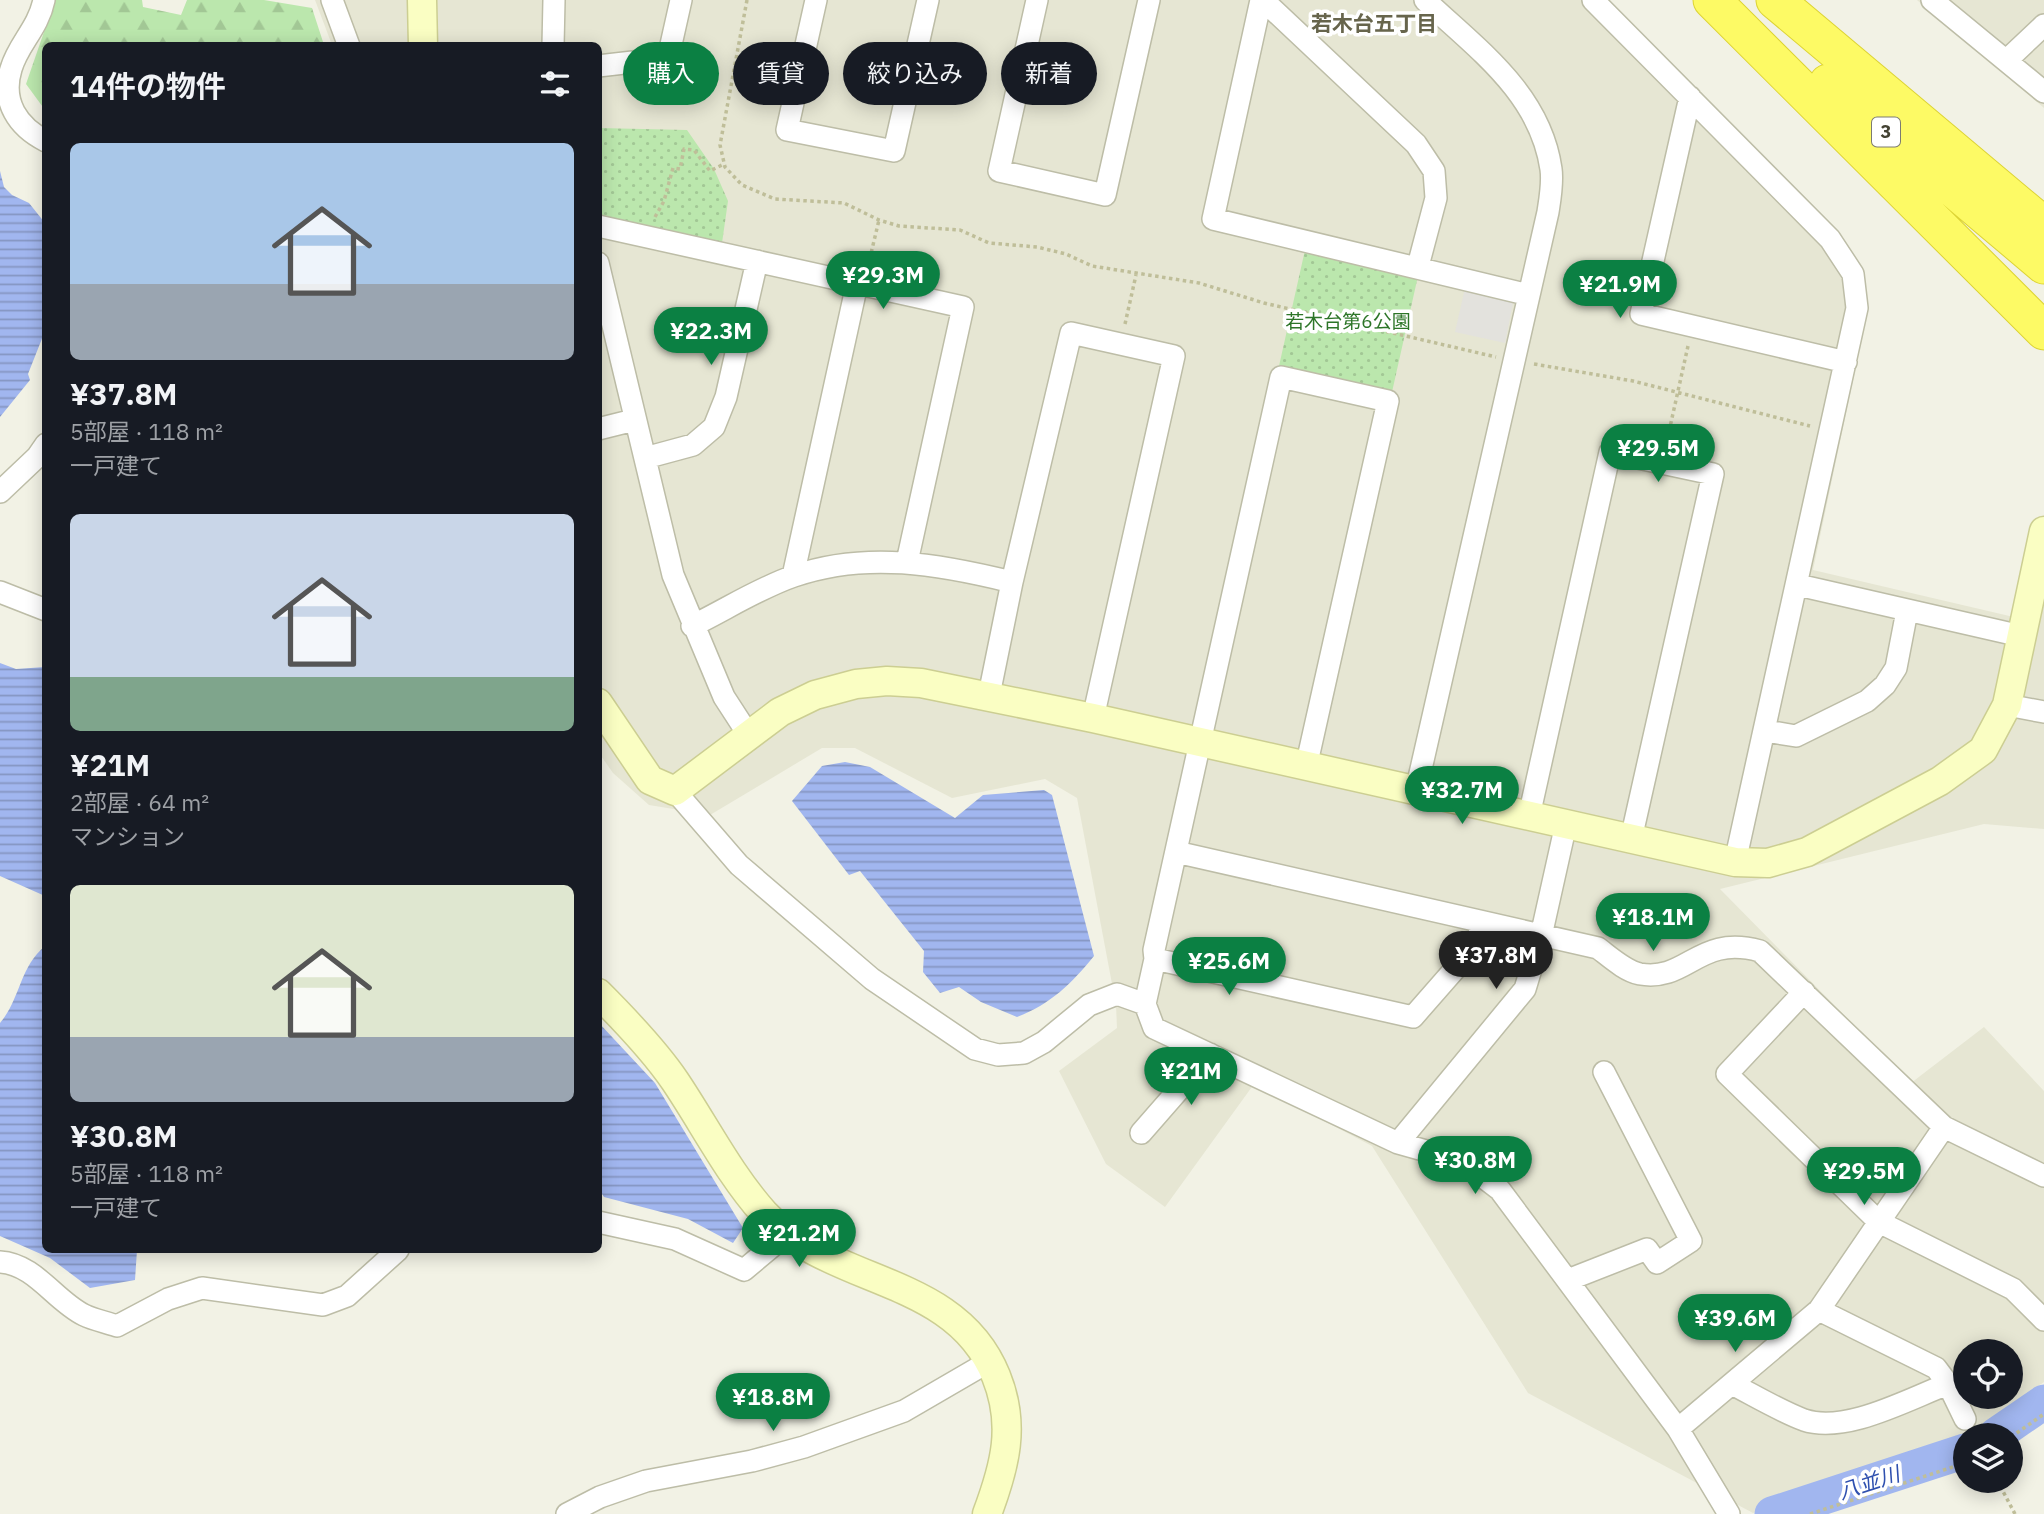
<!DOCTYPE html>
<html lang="ja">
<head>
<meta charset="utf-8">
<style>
	:root { --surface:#171b24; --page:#20242c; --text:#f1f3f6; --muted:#9ea1a6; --accent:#0b8043 }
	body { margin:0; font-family:"IBM Plex Sans","Noto Sans JP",sans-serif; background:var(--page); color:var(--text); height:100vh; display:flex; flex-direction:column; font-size:26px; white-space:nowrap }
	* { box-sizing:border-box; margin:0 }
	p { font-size:23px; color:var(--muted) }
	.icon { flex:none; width:38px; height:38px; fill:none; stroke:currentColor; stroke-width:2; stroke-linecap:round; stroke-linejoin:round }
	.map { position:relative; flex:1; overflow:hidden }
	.side { position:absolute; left:42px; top:42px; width:560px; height:1211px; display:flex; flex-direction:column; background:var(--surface); border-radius:10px; box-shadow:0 4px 18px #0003 }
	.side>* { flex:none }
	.guide { position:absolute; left:623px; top:42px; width:665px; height:63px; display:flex; gap:14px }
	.controls { position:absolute; left:1953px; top:1339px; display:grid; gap:14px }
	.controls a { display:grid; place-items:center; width:70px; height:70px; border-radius:50%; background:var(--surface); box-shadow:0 4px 18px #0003; font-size:35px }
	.price { position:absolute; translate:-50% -60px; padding:0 16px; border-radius:24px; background:var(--accent); color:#fff; font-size:23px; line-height:46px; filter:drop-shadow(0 2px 4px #0008) }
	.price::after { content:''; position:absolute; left:50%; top:42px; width:21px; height:16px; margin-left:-10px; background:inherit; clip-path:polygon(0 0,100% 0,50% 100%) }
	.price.active { background:#222; color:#fff }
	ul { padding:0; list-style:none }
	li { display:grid; align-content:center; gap:14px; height:371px; padding:0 28px }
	li span { display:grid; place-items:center; height:217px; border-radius:10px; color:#555 }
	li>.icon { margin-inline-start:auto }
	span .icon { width:126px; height:126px; fill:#fffc; stroke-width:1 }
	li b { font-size:30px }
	h2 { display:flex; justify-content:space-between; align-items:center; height:84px; padding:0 28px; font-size:30px }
	.chip { padding:0 24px; border-radius:32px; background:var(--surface); box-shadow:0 4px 18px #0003; font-size:24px; line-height:63px }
	.chip.active { background:var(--accent); color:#fff }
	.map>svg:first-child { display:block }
</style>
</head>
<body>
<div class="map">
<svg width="2044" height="1514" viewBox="0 0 2044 1514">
	<defs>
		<pattern id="forest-firs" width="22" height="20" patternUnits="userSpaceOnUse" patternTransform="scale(1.75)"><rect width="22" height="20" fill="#bbe7ad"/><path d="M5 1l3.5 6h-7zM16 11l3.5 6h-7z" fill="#a2c795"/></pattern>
		<pattern id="park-dots" width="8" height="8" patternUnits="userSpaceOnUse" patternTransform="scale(1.75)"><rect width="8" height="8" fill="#bbe7ad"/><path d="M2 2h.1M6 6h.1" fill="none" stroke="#a2c795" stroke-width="1.8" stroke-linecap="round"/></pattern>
		<pattern id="water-rules" width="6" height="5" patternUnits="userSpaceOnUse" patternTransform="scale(1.75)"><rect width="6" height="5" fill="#a1b6ef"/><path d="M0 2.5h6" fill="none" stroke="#8596c2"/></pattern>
	</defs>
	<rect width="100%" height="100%" fill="#f2f2e5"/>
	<path fill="#e6e6d3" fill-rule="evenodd" d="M315 0H1604L1829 224 1851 250 1861 270 1866 296 1865 323 1813 570 2035 622 2044 586V829L1984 824 1720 889 1911 1083 1984 1027 2044 1091V1382L1960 1439 1753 1513 1528 1393 1372 1146 1254 1084 1165 1207 1106 1164 1059 1071 1117 1028 1116 1005 1077 798 1045 779 952 798 855 748H822L710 815 649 805 613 773 599 753 598 46 332 45ZM1965 1351H2011V1396H1965Z
		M1917 0H2044V108Z"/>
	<path fill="url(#forest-firs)" d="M55 0H142L143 7 181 15 187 0H264L312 8 324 45 46 46 45 110 26 84Z"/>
	<path fill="url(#park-dots)" d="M599 128 687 130 714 169 728 201 722 243 602 217 599 214Z
		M1305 250 1418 276 1392 392 1279 366Z"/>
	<path fill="#e3e2dd" d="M1465 288 1514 298 1505 343 1455 332Z"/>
	<path fill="url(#water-rules)" d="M0 171 4 187 12 195 29 203 45 223V331L28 374 30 380 0 417Z
		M0 663 16 669 45 667V896L0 876Z
		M845 762 870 767 955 818 983 795 1044 790 1052 795 1094 956C1071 984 1051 1004 1017 1017L981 1002 959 987 940 993 923 972 924 951 860 871 849 875 792 801 822 766Z
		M45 946 46 1250H137L135 1280 90 1288 50 1258 0 1236V1023C21 998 19 968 45 946Z
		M599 1023 655 1083 743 1228 733 1243 688 1219 604 1197 598 1188Z"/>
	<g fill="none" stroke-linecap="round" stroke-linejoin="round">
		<path stroke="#a1b6ef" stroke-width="35" d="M1996 1435 2044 1402
			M1772 1514 1965 1451"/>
		<g stroke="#bdbda7" stroke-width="24">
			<path id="street" d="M44 0C38 29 18 44 11 69 1 102 18 127 46 141
				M332 0 349 46
				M816 0 787 130 894 151 928 0
				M1037 0 999 171 1105 195 1149 0
				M1261 0 1213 219 1529 295
				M1263 0 1416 144 1434 171 1436 198 1418 266
				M1593 0 1830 239 1853 274 1857 308 1735 862
				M1932 0 2044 92
				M553 46 554 0
				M2007 60 2044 25
				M598 66 668 58 681 0
				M1690 97 1641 314 1846 362
				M598 226 963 307 907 562
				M598 263 673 575 724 697 748 734
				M598 429 634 420
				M645 458 693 445 714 427 726 397 757 261
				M0 492 37 457 46 444
				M793 576 857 284
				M1798 585 2021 636
				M0 592 46 610
				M692 626C725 610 759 588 794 576 866 551 939 564 1012 582
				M989 695 1012 582 1071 333 1174 356 1093 718
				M2007 705 2044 712
				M1766 731 1796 736 1867 701 1885 685 1896 668 1907 611
				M1306 767 1388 401 1281 377 1154 950 1155 959 1413 1017 1476 945 1482 922
				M675 791 739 865 872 979 975 1049 998 1055 1024 1053 1044 1042 1089 1005 1117 994 1145 1004
				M1416 791 1548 212C1550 199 1553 183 1551 169 1540 93 1477 49 1425 0
				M1529 816 1610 452 1713 474 1631 839
				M1176 852 1598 948C1610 957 1625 971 1640 974 1688 982 1698 934 1760 951L1944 1127 2044 1176
				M1155 959 1145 1004 1154 1028 1398 1143 1462 1161 1500 1190 1678 1429 1729 1514
				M1804 992 1727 1074 1879 1222 2013 1289 2044 1320
				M1141 1133 1210 1054
				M1398 1143 1525 989 1541 936 1566 824
				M598 1222 675 1239 744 1270 787 1234
				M0 1262C35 1264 55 1301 84 1315 94 1320 106 1322 117 1326L168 1299 202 1288 323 1305 347 1296 398 1250
				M1568 1280 1647 1249 1657 1263 1691 1241 1604 1072
				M1732 1384C1755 1396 1780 1411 1804 1420 1846 1434 1908 1399 1948 1384L1936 1368 1819 1310
				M1948 1384 1965 1419
				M1678 1429 1819 1310 1944 1127
				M567 1514 600 1497 646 1481 752 1461 804 1447 904 1411 990 1361"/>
		</g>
		<g stroke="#ccce92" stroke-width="31">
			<path id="secondary" d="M422 0 423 46
				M598 703 650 780 675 791 780 712 815 695 856 684 887 681 921 683 1093 718 1735 862 1768 863 1807 852 1940 781 1983 750 2007 705 2044 531
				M598 993C625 1020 654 1050 675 1081 704 1124 729 1174 764 1213 832 1287 955 1274 996 1376 1016 1425 1005 1466 987 1514"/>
		</g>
		<g stroke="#dcd335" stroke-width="39">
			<path id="highway" d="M1712 0 2044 331
				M1775 0 2044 226
				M1828 83 2044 265"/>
		</g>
		<path stroke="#bfbe99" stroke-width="3.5" stroke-dasharray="3.5 3.5" stroke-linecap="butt" d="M747 0 720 145 725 167 742 185 775 199 844 203 879 220 899 226 960 230 989 243 1037 247 1066 254 1092 266 1199 283 1264 303 1496 357
			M655 217 664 201 673 168 680 169 684 149 694 150 710 171 724 164
			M868 266 879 220
			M1125 324 1136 275
			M1534 364 1633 381 1810 426
			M1666 445 1688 346
			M2011 1437 2044 1414
			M1997 1480 2015 1514
			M1810 1514 1965 1463"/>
		<use href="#street" stroke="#fff" stroke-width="21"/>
		<use href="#secondary" stroke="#fafec3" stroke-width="28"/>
		<use href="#highway" stroke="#fdfa65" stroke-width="37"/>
	</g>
	<g text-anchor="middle" stroke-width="7" stroke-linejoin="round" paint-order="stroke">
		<rect fill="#fff" stroke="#7c7b71" stroke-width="2" x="1872" y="117.5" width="28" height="29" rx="5"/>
		<g font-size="18" font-weight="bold" fill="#444334">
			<text x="1886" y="138">3</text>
		</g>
		<g font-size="19" fill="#2d7528" stroke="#fff">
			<text x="1348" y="328">若木台第6公園</text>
		</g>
		<g font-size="21" font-weight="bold" fill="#67654c" stroke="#fff">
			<text x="1374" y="31">若木台五丁目</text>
		</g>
		<g font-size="21" font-style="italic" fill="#2f50af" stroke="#fff">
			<text transform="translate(1869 1483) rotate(-18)" y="7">八並川</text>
		</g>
	</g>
</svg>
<div class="controls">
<a><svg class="icon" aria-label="locate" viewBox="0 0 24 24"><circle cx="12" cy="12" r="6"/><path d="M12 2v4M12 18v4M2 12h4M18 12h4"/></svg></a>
<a><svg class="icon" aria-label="layers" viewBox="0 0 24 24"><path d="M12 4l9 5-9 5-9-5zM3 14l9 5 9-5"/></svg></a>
</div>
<b class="price" style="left:883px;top:311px">¥29.3M</b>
<b class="price" style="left:1620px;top:320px">¥21.9M</b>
<b class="price" style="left:711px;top:367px">¥22.3M</b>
<b class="price" style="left:1658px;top:484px">¥29.5M</b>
<b class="price" style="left:1462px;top:826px">¥32.7M</b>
<b class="price" style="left:1653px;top:953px">¥18.1M</b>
<b class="price active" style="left:1496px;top:991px">¥37.8M</b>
<b class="price" style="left:1229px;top:997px">¥25.6M</b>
<b class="price" style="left:1191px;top:1107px">¥21M</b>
<b class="price" style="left:1475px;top:1196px">¥30.8M</b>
<b class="price" style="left:1864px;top:1207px">¥29.5M</b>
<b class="price" style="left:799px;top:1269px">¥21.2M</b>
<b class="price" style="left:1735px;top:1354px">¥39.6M</b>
<b class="price" style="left:773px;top:1433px">¥18.8M</b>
<div class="guide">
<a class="chip active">購入</a>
<a class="chip">賃貸</a>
<a class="chip">絞り込み</a>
<a class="chip">新着</a>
</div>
<section class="side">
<h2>14件の物件<svg class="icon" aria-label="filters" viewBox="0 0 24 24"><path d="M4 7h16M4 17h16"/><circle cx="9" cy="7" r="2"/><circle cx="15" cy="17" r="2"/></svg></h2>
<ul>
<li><span style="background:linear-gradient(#a9c7e8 65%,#9aa5b1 0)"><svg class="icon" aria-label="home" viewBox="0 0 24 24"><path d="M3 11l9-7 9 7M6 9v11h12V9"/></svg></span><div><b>¥37.8M</b><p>5部屋 · 118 m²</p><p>一戸建て</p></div></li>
<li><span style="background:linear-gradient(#c9d6e8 75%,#7fa58c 0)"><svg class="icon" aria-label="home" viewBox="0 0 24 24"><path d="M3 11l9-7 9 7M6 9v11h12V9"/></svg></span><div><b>¥21M</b><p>2部屋 · 64 m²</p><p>マンション</p></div></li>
<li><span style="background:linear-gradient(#dfe7d0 70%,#9aa5b1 0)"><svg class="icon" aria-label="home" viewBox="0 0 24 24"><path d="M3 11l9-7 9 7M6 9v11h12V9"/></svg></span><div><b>¥30.8M</b><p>5部屋 · 118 m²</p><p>一戸建て</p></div></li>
</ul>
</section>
</div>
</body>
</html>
